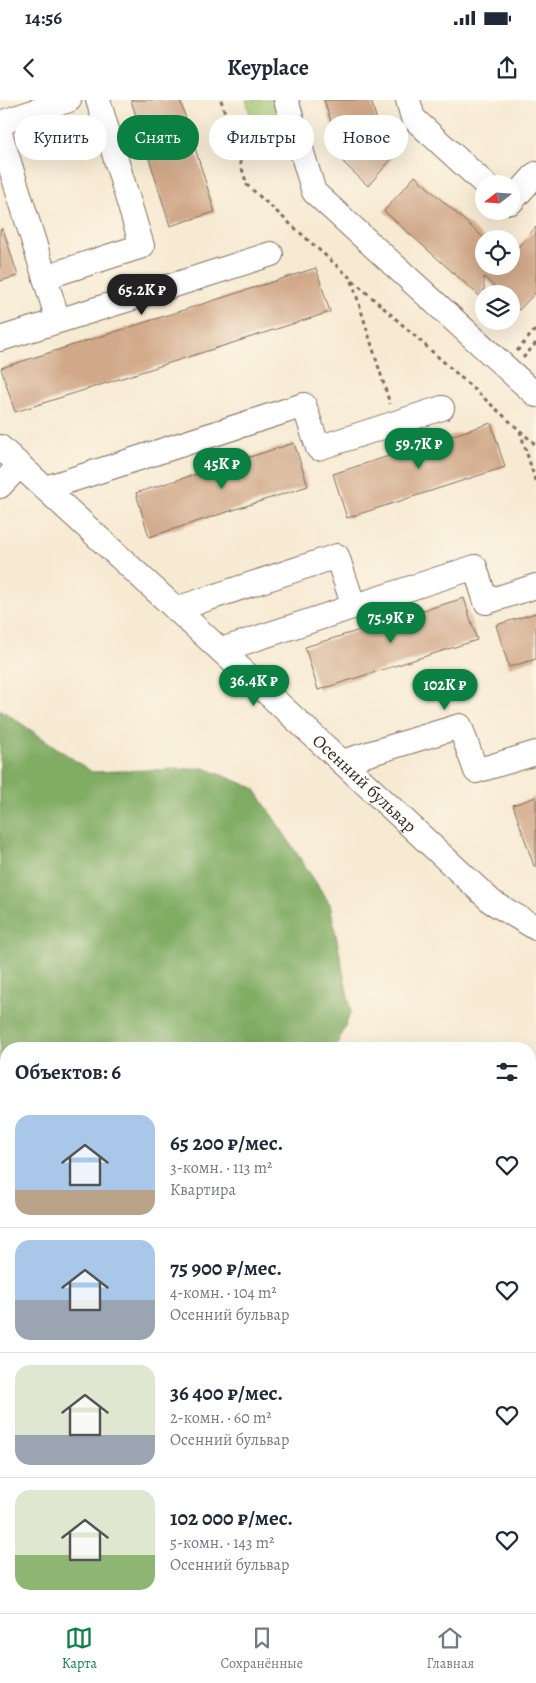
<!DOCTYPE html>
<html lang="ru">
<head>
<meta charset="utf-8">
<style>
	:root { --surface:#fff; --page:#f2f2f3; --text:#1f2937; --muted:#747a83; --line:#e0e1e3; --accent:#0b8043 }
	body { margin:0; font-family:Alegreya,serif; background:var(--page); color:var(--text); height:100vh; display:flex; flex-direction:column; font-size:19px; white-space:nowrap }
	* { box-sizing:border-box; margin:0 }
	p { font-size:16px; color:var(--muted) }
	.icon { flex:none; width:28px; height:28px; fill:none; stroke:currentColor; stroke-width:2; stroke-linecap:round; stroke-linejoin:round }
	.map { position:relative; flex:1; overflow:hidden }
	.drawer { position:absolute; left:0px; top:942px; width:536px; height:571px; display:flex; flex-direction:column; background:var(--surface); border-radius:20px 20px 0 0; box-shadow:0 5px 20px #0002 }
	.drawer>* { flex:none }
	.banner { position:absolute; left:15px; top:15px; width:506px; height:45px; display:flex; gap:10px }
	.needle { width:32px; rotate:253deg }
	.tools { position:absolute; left:475px; top:75px; display:grid; gap:10px }
	.tools a { display:grid; place-items:center; width:45px; height:45px; border-radius:50%; background:var(--surface); box-shadow:0 5px 20px #0002; font-size:25px }
	.price { position:absolute; translate:-50% -42px; padding:0 11px; border-radius:18px; background:var(--accent); color:#fff; font-size:16px; line-height:32px; filter:drop-shadow(0 1px 2px #0008) }
	.price::after { content:''; position:absolute; left:50%; top:30px; width:15px; height:11px; margin-left:-8px; background:inherit; clip-path:polygon(0 0,100% 0,50% 100%) }
	.price.active { background:#222; color:#fff }
	ul { padding:0; list-style:none }
	li { display:flex; align-items:center; gap:15px; height:125px; padding:0 15px }
	li+li { border-top:1px solid var(--line) }
	li span { display:grid; place-items:center; flex:none; width:140px; height:100px; border-radius:15px; color:#555 }
	li>.icon { margin-inline-start:auto }
	span .icon { width:60px; height:60px; fill:#fffc; stroke-width:1 }
	li b { font-size:21px }
	h2 { display:flex; justify-content:space-between; align-items:center; height:60px; padding:0 15px; font-size:21px }
	.tag { padding:0 18px; border-radius:22px; background:var(--surface); box-shadow:0 5px 20px #0002; font-size:18px; line-height:45px }
	.tag.active { background:var(--accent); color:#fff }
	.status { display:flex; justify-content:space-between; align-items:center; height:35px; padding:0 25px; background:var(--surface); direction:ltr }
	.status svg { height:14px; fill:currentColor }
	header { display:flex; justify-content:space-between; align-items:center; height:65px; padding:0 15px; background:var(--surface); font-size:22px; font-weight:700 }
	.dock { display:flex; justify-content:space-around; align-items:center; height:70px; border-top:1px solid var(--line); background:var(--surface); font-size:14px; color:var(--muted) }
	.dock a { display:grid; justify-items:center; gap:2px }
	.dock .active { color:var(--accent) }
	.map>svg:first-child { display:block }
</style>
</head>
<body>
<div class="status"><b>14:56</b><svg viewBox="0 0 49 12"><path d="M0 12V9h3v3zM5 12V6h3v6zM10 12V3h3v9zM15 12V0h3v12zM26 1h20v11H26zM47 4h2v5h-2z"/></svg></div>
<header><svg class="icon" aria-label="back" viewBox="0 0 24 24"><path d="M15 5l-7 7 7 7"/></svg>Keyplace<svg class="icon" aria-label="share" viewBox="0 0 24 24"><path d="M12 15V3M7 8l5-5 5 5M5 13v7h14v-7"/></svg></header>
<div class="map">
<svg width="536" height="1513" viewBox="0 0 536 1513">
	<rect width="100%" height="100%" fill="#fcf5e5"/>
	<filter id="ink" filterUnits="userSpaceOnUse"><feTurbulence type="fractalNoise" baseFrequency=".02" numOctaves="2"/><feDisplacementMap in="SourceGraphic" scale="10" xChannelSelector="R" yChannelSelector="G"/><feConvolveMatrix kernelMatrix="1 2 1 2 8 2 1 2 1" color-interpolation-filters="sRGB"/></filter>
	<filter id="wash" filterUnits="userSpaceOnUse"><feTurbulence type="fractalNoise" baseFrequency=".0096" numOctaves="4" result="noise"/><feDisplacementMap in="SourceGraphic" scale="20" xChannelSelector="R" yChannelSelector="G"/><feGaussianBlur stdDeviation="1.12" result="paint"/><feColorMatrix in="noise" values="0 0 0 0 0 0 0 0 0 0 0 0 0 0 0 0 0 1.4 0 .05"/><feComposite in="paint" operator="in"/></filter>
	<g filter="url(#wash)">
		<rect width="100%" height="100%" fill="#f7ead3"/>
		<path fill="#a1c772" stroke="#6e7848" d="M246 0H275L286 33 258 42Z"/>
		<path fill="#80ac64" stroke="#5e6b41" d="M0 609 92 672 204 668 254 688 330 804 351 912 335 949H6V1038L0 1036Z
			M530 1139 536 1143V1484L530 1479Z"/>
		<g id="blocks">
			<path fill="#d1a98a" d="M131 0H180L215 112 170 126Z
				M324 0H371L385 48 395 55 368 86 344 63Z
				M415 76 485 139H484V166H511V155L536 127V192L519 210 511 202V194H502L484 177V200L384 111Z
				M3 129 18 176 0 181V130Z
				M316 168 330 212 15 312 1 268Z
				M491 323 505 367 347 418 333 374Z
				M294 343 308 386 149 437 136 393Z
				M464 498 477 540 318 590 305 547Z
				M536 513V559L509 567 496 525Z
				M536 697V766H534L513 705Z"/>
		</g>
	</g>
	<g filter="url(#ink)">
		<use href="#blocks" fill-opacity="0" stroke="#7d6d5d" stroke-width="1"/>
		<g fill="none" stroke-linecap="round" stroke-linejoin="round">
			<g stroke="#7d6d5d" stroke-width="26">
				<g id="minor">
					<path d="M286 0 314 92 536 295"/>
					<path d="M408 0 413 18 485 84"/>
					<path d="M0 23 69 0"/>
					<path d="M0 33 58 220"/>
					<path d="M511 102 536 74"/>
					<path d="M45 177 142 146 98 0"/>
					<path d="M0 239 168 187 271 154"/>
					<path id="s1" d="M0 347 342 662 492 802 536 828"/>
					<path d="M0 386 20 365"/>
					<path d="M46 388 304 305 318 348 442 308"/>
					<path d="M176 509 337 456 354 507"/>
					<path d="M221 550 475 467 486 502 536 486"/>
					<path d="M342 662 460 626 476 671 536 653"/>
					<path d="M0 1458 6 1464"/>
					<path d="M54 1508 60 1513"/>
				</g>
			</g>
			<path stroke="#7d6d5d" stroke-width="3" stroke-dasharray="4 4" stroke-linecap="butt" d="M221 0 247 85 536 345
				M352 181 390 304
				M517 251 534 231 536 233
				M523 258 536 243
				M520 331 536 383"/>
			<use href="#minor" stroke="#fff" stroke-width="24"/>
		</g>
	</g>
	<g text-anchor="middle" stroke-width="4" stroke-linejoin="round" paint-order="stroke">
		<g font-size="18" fill="#3b2a1e" stroke="#fcf5e5">
			<text dy="6" stroke="none"><textPath href="#s1" startOffset="496">Осенний бульвар</textPath></text>
		</g>
	</g>
</svg>
<div class="tools">
<a><svg class="needle" viewBox="-14 -14 28 28"><path d="M0-13l5 13h-10z" fill="#e53935"/><path d="M0 13l5-13h-10z" fill="#747a83"/></svg></a>
<a><svg class="icon" aria-label="locate" viewBox="0 0 24 24"><circle cx="12" cy="12" r="6"/><path d="M12 2v4M12 18v4M2 12h4M18 12h4"/></svg></a>
<a><svg class="icon" aria-label="layers" viewBox="0 0 24 24"><path d="M12 4l9 5-9 5-9-5zM3 14l9 5 9-5"/></svg></a>
</div>
<b class="price active" style="left:142px;top:216px">65.2K ₽</b>
<b class="price" style="left:419px;top:370px">59.7K ₽</b>
<b class="price" style="left:222px;top:390px">45K ₽</b>
<b class="price" style="left:391px;top:544px">75.9K ₽</b>
<b class="price" style="left:254px;top:607px">36.4K ₽</b>
<b class="price" style="left:445px;top:611px">102K ₽</b>
<div class="banner">
<a class="tag">Купить</a>
<a class="tag active">Снять</a>
<a class="tag">Фильтры</a>
<a class="tag">Новое</a>
</div>
<section class="drawer">
<h2>Объектов: 6<svg class="icon" aria-label="filters" viewBox="0 0 24 24"><path d="M4 7h16M4 17h16"/><circle cx="9" cy="7" r="2"/><circle cx="15" cy="17" r="2"/></svg></h2>
<ul>
<li><span style="background:linear-gradient(#a9c7e8 75%,#b9a48a 0)"><svg class="icon" aria-label="home" viewBox="0 0 24 24"><path d="M3 11l9-7 9 7M6 9v11h12V9"/></svg></span><div><b>65 200 ₽/мес.</b><p>3-комн. · 113 m²</p><p>Квартира</p></div><svg class="icon" aria-label="heart" viewBox="0 0 24 24"><path d="M12 20l-8-8c-3-5 5-10 8-4 3-6 11-1 8 4z"/></svg></li>
<li><span style="background:linear-gradient(#a9c7e8 60%,#9aa5b1 0)"><svg class="icon" aria-label="home" viewBox="0 0 24 24"><path d="M3 11l9-7 9 7M6 9v11h12V9"/></svg></span><div><b>75 900 ₽/мес.</b><p>4-комн. · 104 m²</p><p>Осенний бульвар</p></div><svg class="icon" aria-label="heart" viewBox="0 0 24 24"><path d="M12 20l-8-8c-3-5 5-10 8-4 3-6 11-1 8 4z"/></svg></li>
<li><span style="background:linear-gradient(#dfe7d0 70%,#9aa5b1 0)"><svg class="icon" aria-label="home" viewBox="0 0 24 24"><path d="M3 11l9-7 9 7M6 9v11h12V9"/></svg></span><div><b>36 400 ₽/мес.</b><p>2-комн. · 60 m²</p><p>Осенний бульвар</p></div><svg class="icon" aria-label="heart" viewBox="0 0 24 24"><path d="M12 20l-8-8c-3-5 5-10 8-4 3-6 11-1 8 4z"/></svg></li>
<li><span style="background:linear-gradient(#dfe7d0 65%,#8fb573 0)"><svg class="icon" aria-label="home" viewBox="0 0 24 24"><path d="M3 11l9-7 9 7M6 9v11h12V9"/></svg></span><div><b>102 000 ₽/мес.</b><p>5-комн. · 143 m²</p><p>Осенний бульвар</p></div><svg class="icon" aria-label="heart" viewBox="0 0 24 24"><path d="M12 20l-8-8c-3-5 5-10 8-4 3-6 11-1 8 4z"/></svg></li>
</ul>
</section>
</div>
<nav class="dock">
<a class="active"><svg class="icon" aria-label="map" viewBox="0 0 24 24"><path d="M3 6l6-2 6 2 6-2v14l-6 2-6-2-6 2zM9 4v14M15 6v14"/></svg>Карта</a>
<a><svg class="icon" aria-label="saved" viewBox="0 0 24 24"><path d="M7 4h10v16l-5-4-5 4z"/></svg>Сохранённые</a>
<a><svg class="icon" aria-label="home" viewBox="0 0 24 24"><path d="M3 11l9-7 9 7M6 9v11h12V9"/></svg>Главная</a>
</nav>
</body>
</html>
